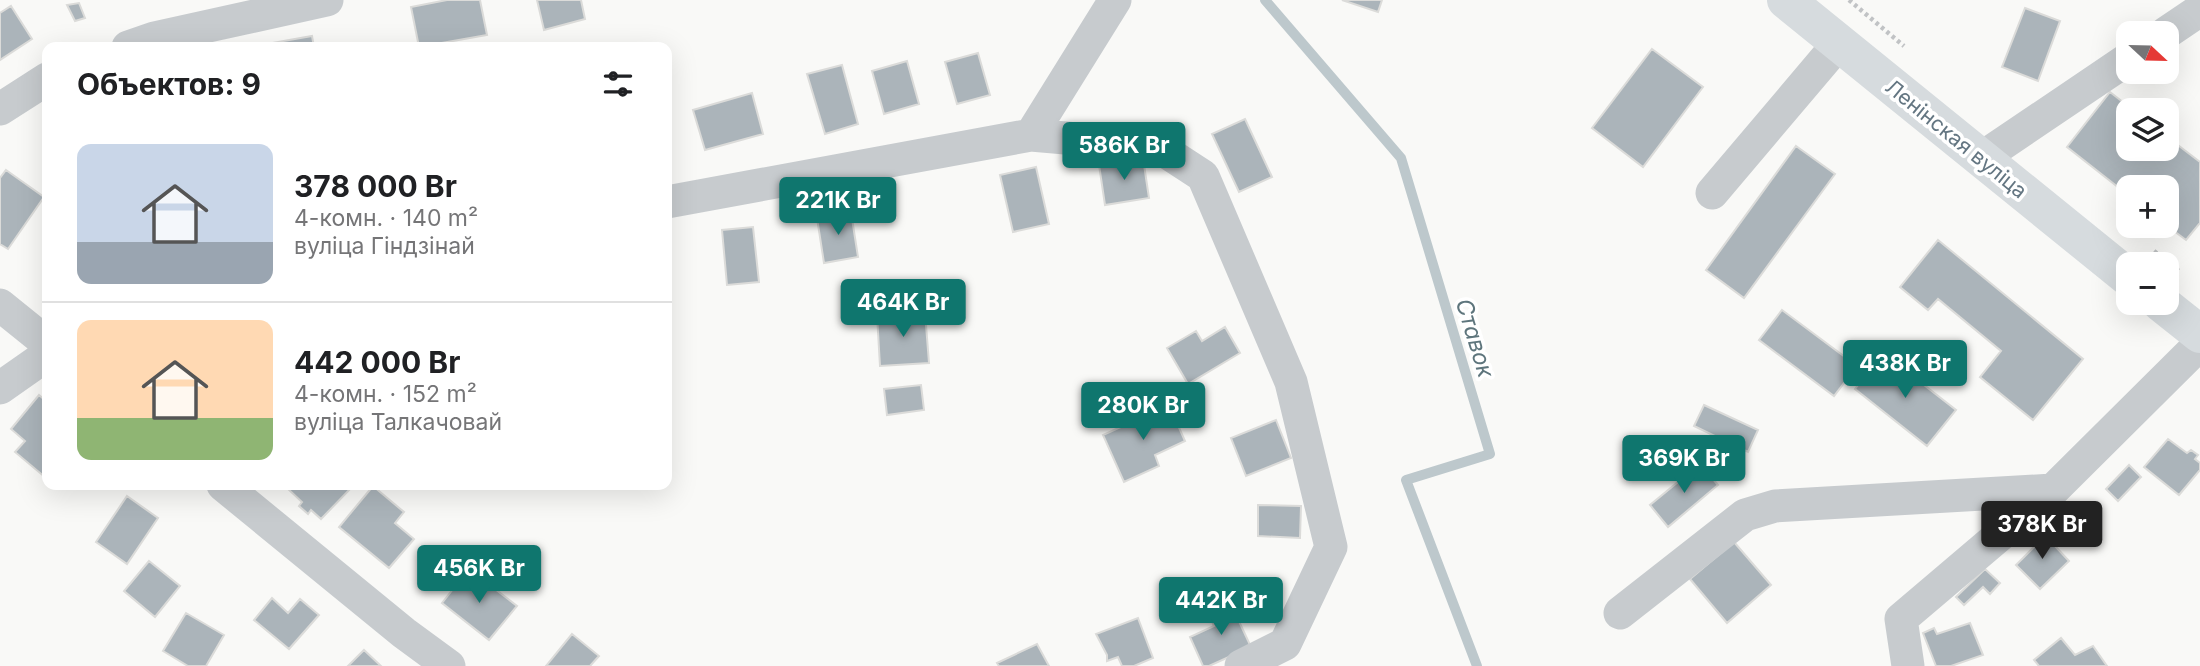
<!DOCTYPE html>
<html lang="ru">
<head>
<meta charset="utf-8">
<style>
	:root { --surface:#fff; --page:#f6f6f6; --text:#202124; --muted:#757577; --line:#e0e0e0; --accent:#0f766e }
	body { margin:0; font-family:Inter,sans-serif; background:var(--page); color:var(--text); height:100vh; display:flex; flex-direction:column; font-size:26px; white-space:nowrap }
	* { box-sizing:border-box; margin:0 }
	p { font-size:23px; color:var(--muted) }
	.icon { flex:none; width:38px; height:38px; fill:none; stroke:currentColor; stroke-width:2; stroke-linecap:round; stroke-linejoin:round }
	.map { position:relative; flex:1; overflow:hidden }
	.drawer { position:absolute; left:42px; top:42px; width:630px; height:448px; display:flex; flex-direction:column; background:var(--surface); border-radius:14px; box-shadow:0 7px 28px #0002 }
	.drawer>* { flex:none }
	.needle { width:46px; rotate:112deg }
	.buttons { position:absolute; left:2116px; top:21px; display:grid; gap:14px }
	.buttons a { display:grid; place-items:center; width:63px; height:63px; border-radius:14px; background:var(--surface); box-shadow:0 7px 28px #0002; font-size:35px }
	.price { position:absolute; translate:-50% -60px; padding:0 16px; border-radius:7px; background:var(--accent); color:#fff; font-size:23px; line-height:46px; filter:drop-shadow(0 2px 4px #0008) }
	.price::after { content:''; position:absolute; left:50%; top:42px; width:21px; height:16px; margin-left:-10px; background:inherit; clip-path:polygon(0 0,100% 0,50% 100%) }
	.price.on { background:#222; color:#fff }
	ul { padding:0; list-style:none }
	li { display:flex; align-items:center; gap:21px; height:175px; padding:0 35px }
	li+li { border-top:2px solid var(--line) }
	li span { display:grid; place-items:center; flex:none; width:196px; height:140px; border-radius:14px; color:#555 }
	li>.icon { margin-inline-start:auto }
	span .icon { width:84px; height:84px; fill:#fffc; stroke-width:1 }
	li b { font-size:30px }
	h2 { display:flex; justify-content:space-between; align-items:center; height:84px; padding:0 35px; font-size:30px }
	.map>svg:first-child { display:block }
</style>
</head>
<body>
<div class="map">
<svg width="2200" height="666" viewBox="0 0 2200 666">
	<rect width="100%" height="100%" fill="#f9f9f7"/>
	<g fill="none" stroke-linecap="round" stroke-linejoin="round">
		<path stroke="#bdc8cc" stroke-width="10" d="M1265 0 1401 158 1490 454 1406 480 1477 666"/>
	</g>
	<path fill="#abb4ba" stroke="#dbdbd9" stroke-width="2" d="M447 0H480L487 35 419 47 411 7Z
		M537 0H581L585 19 544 30Z
		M1342 0H1382L1378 12Z
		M79 3 85 18 75 21 67 5Z
		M11 6 32 39 0 60V13Z
		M2025 8 2060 21 2038 81 2002 67Z
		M312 36 314 47H272V43Z
		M1652 49 1703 87 1643 167 1592 128Z
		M978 53 990 95 957 104 945 62Z
		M907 61 919 104 884 114 872 71Z
		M842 65 858 124 825 134 807 74Z
		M2110 92 2133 110H2128V149H2166V136L2200 162V223L2186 240 2166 225V187H2128V195L2067 147Z
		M752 93 763 134 705 150 693 110Z
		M1245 119 1272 177 1239 192 1212 134Z
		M1796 146 1835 174 1744 298 1706 270Z
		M1143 158 1149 198 1105 205 1099 165Z
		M1036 167 1049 224 1013 232 1000 175Z
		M6 170 44 197 8 249 0 244V178Z
		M851 212 858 257 824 263 817 218Z
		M753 227 759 282 727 285 722 230Z
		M1938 240 2083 359 2033 420 1980 377 2001 351 1938 299 1928 310 1900 287Z
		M1782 310 1857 366 1834 396 1759 340Z
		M925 312 929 363 880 366 877 315Z
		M1225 327 1240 353 1188 384 1167 348 1196 331 1202 341Z
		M1883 353 1956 410 1927 446 1855 389Z
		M921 385 924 410 887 415 884 389Z
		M39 395 47 402 46 478 15 452 25 441 11 429Z
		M1169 405 1185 441 1155 455 1159 466 1124 482 1103 435Z
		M1704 405 1758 430 1748 452 1694 426Z
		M1276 420 1291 458 1246 476 1231 438Z
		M2168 439 2187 453 2191 450 2198 455 2195 459 2200 463V470L2179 495 2144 467Z
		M1700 464 1718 485 1668 527 1650 505Z
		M2129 465 2141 477 2118 501 2106 489Z
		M290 485H354L321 519 311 510 308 514 299 506 302 502 287 488Z
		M373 486 404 512 395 523 414 539 389 568 339 527Z
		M127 496 158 518 127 564 96 542Z
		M1258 505 1301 506 1300 538 1258 536Z
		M2040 530 2069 561 2040 589 2016 565 2039 542 2034 535Z
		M1734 542 1771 585 1727 623 1690 579Z
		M149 561 180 586 155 617 124 591Z
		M469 569 517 606 489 640 442 603Z
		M1985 569 2000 583 1990 594 1983 587 1964 605 1956 597Z
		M272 598 288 613 300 599 319 615 289 649 254 620Z
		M1230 602 1251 647 1209 666H1203L1190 637 1214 626 1208 612Z
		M186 613 224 635 206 666H188L163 651Z
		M1138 618 1153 658 1134 666H1122L1118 657 1107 661V655L1096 634Z
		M1970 623 1983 655 1951 666H1936L1923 633 1934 628 1937 634Z
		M572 634 599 656 590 666H546Z
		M2061 638 2075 655 2093 646 2107 666H2039L2034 660Z
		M1037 644 1049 666H999L997 663Z
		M364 650 381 666H348Z"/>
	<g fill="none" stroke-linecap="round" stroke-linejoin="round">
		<path stroke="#c1c3c5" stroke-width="4.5" stroke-dasharray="3.5 3.5" stroke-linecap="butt" d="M1849 0 1904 46
			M2154 251 2180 272"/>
		<path stroke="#c7cbce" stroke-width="33" d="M2166 33 2200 10
			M128 47 154 38 327 0
			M0 109 47 79
			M1031 135 1115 0
			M1980 159 2128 59
			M1712 193 1839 43
			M667 202 1031 135 1157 146 1203 176 1291 382 1331 547 1285 644 1241 666
			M0 305 47 343
			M0 388 47 355
			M223 485 404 633 449 666
			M1620 613 1745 515 1775 506 2053 490
			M1908 666 1901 619 2053 490 2200 344"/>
		<path stroke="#d6dbde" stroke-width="38" d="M1786 0 2128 277
			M2161 303 2200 334"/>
	</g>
	<g text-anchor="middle" stroke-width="7" stroke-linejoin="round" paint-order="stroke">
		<g font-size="21" fill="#647682" stroke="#fff">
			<text transform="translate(1956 139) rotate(39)" y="7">Ленінская вуліца</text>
		</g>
		<g font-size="23" font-style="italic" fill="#5e757c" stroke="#fff">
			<text transform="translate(1475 338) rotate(73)" y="8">Ставок</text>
		</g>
	</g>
</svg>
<div class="buttons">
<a><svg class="needle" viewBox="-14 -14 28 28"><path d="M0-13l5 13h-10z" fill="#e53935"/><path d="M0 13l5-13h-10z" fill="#757577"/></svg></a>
<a><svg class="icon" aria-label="layers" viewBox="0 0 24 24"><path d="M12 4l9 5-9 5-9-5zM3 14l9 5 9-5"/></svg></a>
<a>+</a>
<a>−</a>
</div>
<b class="price" style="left:1124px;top:182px">586K Br</b>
<b class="price" style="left:838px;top:237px">221K Br</b>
<b class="price" style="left:903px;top:339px">464K Br</b>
<b class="price" style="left:1905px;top:400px">438K Br</b>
<b class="price" style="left:1143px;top:442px">280K Br</b>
<b class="price" style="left:1684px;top:495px">369K Br</b>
<b class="price on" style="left:2042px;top:561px">378K Br</b>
<b class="price" style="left:479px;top:605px">456K Br</b>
<b class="price" style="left:1221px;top:637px">442K Br</b>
<section class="drawer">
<h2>Объектов: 9<svg class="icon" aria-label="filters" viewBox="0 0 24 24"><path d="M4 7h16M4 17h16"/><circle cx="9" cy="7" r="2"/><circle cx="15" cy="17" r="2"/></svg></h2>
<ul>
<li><span style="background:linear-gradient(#c9d6e8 70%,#9aa5b1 0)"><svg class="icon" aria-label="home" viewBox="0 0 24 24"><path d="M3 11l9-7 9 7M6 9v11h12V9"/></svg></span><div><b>378 000 Br</b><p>4-комн. · 140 m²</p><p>вуліца Гіндзінай</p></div></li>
<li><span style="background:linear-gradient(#ffd9b3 70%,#8fb573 0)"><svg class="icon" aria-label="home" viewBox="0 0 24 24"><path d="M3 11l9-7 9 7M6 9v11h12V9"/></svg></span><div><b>442 000 Br</b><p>4-комн. · 152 m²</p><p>вуліца Талкачовай</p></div></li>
</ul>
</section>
</div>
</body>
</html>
